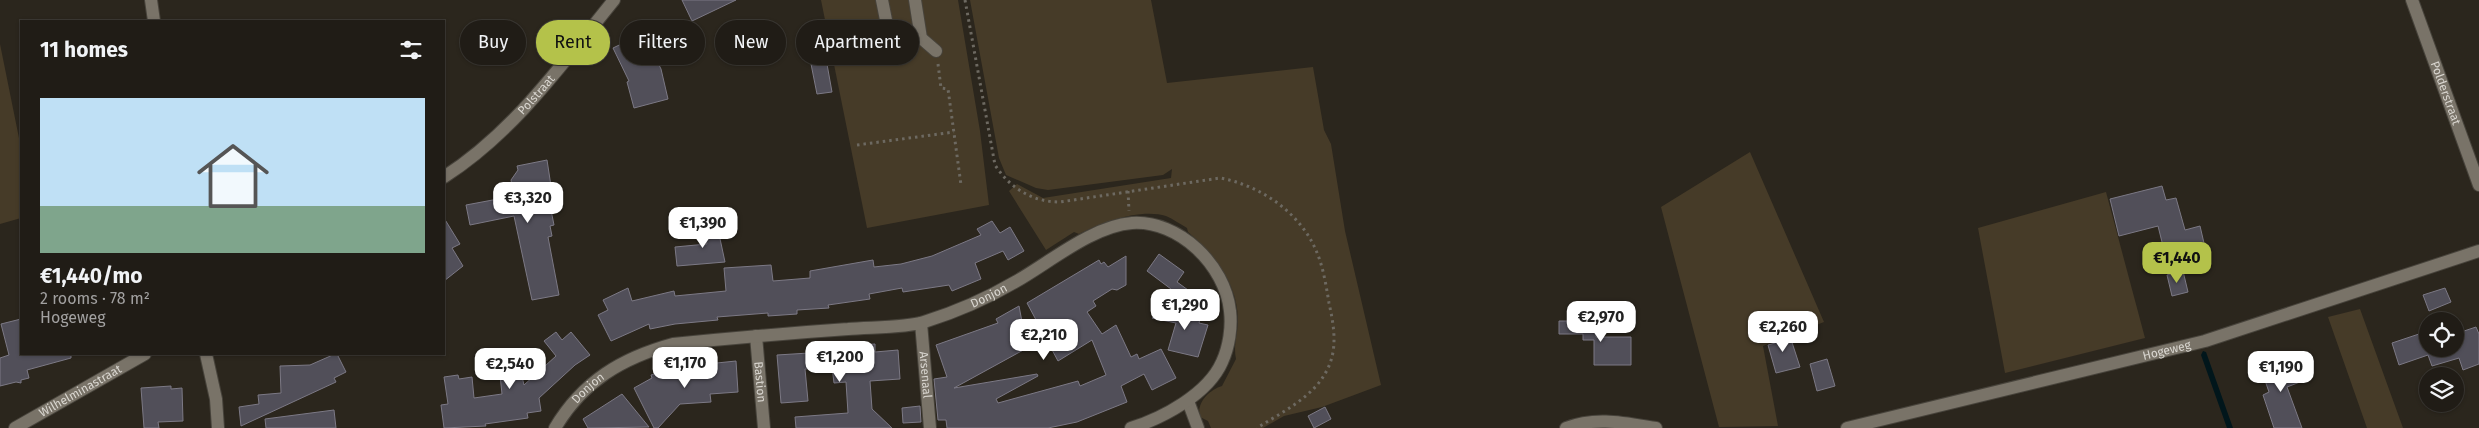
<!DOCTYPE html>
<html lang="en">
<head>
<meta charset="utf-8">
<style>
	:root { --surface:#201c16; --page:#2d2923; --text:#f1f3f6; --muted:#a2a1a1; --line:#3d3a35; --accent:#b4c24a }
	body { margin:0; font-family:"Fira Sans",sans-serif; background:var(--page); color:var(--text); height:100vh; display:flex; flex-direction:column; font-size:19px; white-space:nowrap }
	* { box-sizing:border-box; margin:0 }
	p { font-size:16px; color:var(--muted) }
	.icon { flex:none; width:28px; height:28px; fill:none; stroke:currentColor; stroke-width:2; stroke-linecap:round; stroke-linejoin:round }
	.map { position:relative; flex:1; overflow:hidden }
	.side { position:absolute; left:20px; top:20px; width:425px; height:335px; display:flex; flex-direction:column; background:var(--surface); border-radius:0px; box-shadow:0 1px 4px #0004,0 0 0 1px var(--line) }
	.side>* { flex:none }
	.hud { position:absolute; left:460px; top:20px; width:475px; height:45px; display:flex; gap:10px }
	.controls { position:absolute; left:2419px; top:312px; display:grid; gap:10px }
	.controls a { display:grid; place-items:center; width:45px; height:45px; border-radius:50%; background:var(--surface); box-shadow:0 1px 4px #0004,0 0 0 1px var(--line); font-size:25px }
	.price { position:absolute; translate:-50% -42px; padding:0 11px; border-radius:10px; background:#fff; color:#222; font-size:16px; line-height:32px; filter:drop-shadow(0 1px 2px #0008) }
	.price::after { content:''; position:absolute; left:50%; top:30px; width:15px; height:11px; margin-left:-8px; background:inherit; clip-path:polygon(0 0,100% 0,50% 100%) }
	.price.current { background:var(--accent); color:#111 }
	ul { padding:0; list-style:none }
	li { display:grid; align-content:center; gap:10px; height:265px; padding:0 20px }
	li+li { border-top:1px solid var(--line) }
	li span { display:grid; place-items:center; height:155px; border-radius:0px; color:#555 }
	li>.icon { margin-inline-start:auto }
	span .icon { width:90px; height:90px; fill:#fffc; stroke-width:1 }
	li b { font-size:21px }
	h2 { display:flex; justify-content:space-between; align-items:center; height:60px; padding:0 20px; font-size:21px }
	.chip { padding:0 18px; border-radius:22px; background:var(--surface); box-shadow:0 1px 4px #0004,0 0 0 1px var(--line); font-size:18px; line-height:45px }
	.chip.current { background:var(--accent); color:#111 }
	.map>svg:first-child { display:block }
</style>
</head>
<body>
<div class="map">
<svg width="2479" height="428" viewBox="0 0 2479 428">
	<rect width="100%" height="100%" fill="#2b261d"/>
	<path fill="#463b28" d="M821 0H958L980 131 989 205 867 228Z
		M970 0H1151L1167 83 1313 67 1324 130 1331 144 1345 231 1381 385 1322 407 1284 416 1263 428H1211L1208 421 1200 417C1196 403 1209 390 1222 386L1236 359C1233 345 1238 334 1238 320 1238 284 1214 254 1188 232L1187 228C1180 224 1173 219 1166 216 1142 208 1101 222 1079 234L1074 232 1046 250 1009 191 1017 184 1043 198 1171 178 1172 169 1163 175 1048 190 1036 188 1006 175 999 158Z
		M0 44 21 148V218L0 224Z
		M1750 152 1824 322 1763 346 1778 426 1719 427 1661 207Z
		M2106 192 2145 338 2005 373 1978 228Z
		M2360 309 2403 428H2367L2328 317Z"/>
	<path fill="#01161b" d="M2203 351 2206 352 2233 428H2227L2201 355Z"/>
	<path fill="#514f59" stroke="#7c7985" d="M682 0H736L692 21Z
		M634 38 640 49 649 45 661 69 668 99 634 108 627 82 629 81 613 48Z
		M823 42 832 92 817 94 807 44Z
		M547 160 553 199 549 200 554 225 550 226 552 236 548 237 559 295 532 300 514 216 470 225 466 205 514 196 511 180 518 170 517 166Z
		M2162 186 2166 200 2176 198 2185 230 2200 226 2207 256 2168 266 2158 226 2119 236 2110 199Z
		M444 218 460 244 452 248 463 266 444 281Z
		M716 220 725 262 677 266 675 247 707 244 702 223Z
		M992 221 1000 233 1010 227 1024 251 1008 260 1003 251 975 263 981 279 952 291 949 285 903 292 902 288 869 294 870 299 828 305 829 308 797 310V314L768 316V313L717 317 718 320 675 324 650 329 649 324 611 341 598 315 608 310 603 300 628 288 632 301 674 291 675 296 726 291 724 268 771 265 773 281 810 278V271L873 260 874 267 901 264 932 256 981 235 977 229Z
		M1159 254 1184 272 1177 282 1188 290 1178 303 1167 295 1171 289 1147 271Z
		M1126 256V285L1117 290 1112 289 1093 301 1096 306 1087 312 1102 334 1116 325 1131 357 1137 354 1139 359 1161 349 1176 378 1152 390 1144 374 1121 386 1127 402 1077 422 1048 428H947L946 420H938L934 379 947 377 936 345 998 323 996 319 1019 306 1027 348 954 388 1037 374 1038 376 996 399 998 403 1078 381 1080 386 1106 375 1092 340 1058 361 1027 303 1099 260 1101 264 1104 262 1108 267Z
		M2183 271 2188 292 2172 296 2167 275Z
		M2445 288 2451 302 2429 311 2423 295Z
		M1169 307 1201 315 1199 323 1208 325 1198 357 1168 350 1176 323 1152 318Z
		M21 319V354H71V358L27 370 29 378 21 380V383L16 382 0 386V358L9 355 1 324Z
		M1559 321H1596V337H1631V365H1594V340H1583V334H1559Z
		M2476 327 2479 334V364L2463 370 2459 358 2432 366 2428 355 2399 365 2392 343 2422 333 2427 349H2455V334Z
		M1788 330 1800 367 1776 373 1768 345 1775 343 1772 335Z
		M556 332 562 340 571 332 590 355 575 365 539 398 541 411 527 413 528 418 485 424 486 426 444 428 441 405 448 404 444 377 458 375 459 379 472 377 474 398 502 394 500 375H505L504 371 520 368 524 385 556 356 544 341Z
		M875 344V352L898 350 900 379 870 381 872 409 892 428H796L795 417 848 413 846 382 834 383 832 367 805 369 808 401 781 403 777 355 825 352V347Z
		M335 354H337L346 372 334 378 336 382 241 426 239 407 259 404 258 395 281 393 280 366 310 365Z
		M2290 356 2300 382 2287 387 2302 428H2274L2263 395 2269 392 2260 366Z
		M1827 359 1835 386 1817 391 1810 364Z
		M736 361 738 392 710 394 711 402 680 404 658 428H654L634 388 652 378 651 375 679 367 682 378 708 370 707 364Z
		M171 386V389L182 388 183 421 158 422 159 428H144L141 388Z
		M622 394 649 427 588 428 583 419Z
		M920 406 921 422 903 423 902 408Z
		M1325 407 1331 419 1314 428 1308 416Z
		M334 410 336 428H266L265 419Z"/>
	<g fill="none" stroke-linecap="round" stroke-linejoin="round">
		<g stroke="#47433b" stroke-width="14">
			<g id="minor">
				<path d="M151 0 154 21"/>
				<path d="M882 0 890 40 894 42 921 38"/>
				<path d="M915 0 921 38 936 51"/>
				<path id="s1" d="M2412 0 2479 185"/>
				<path id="s2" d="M444 177C514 132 562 64 614 0"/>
				<path id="s3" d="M921 323 930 428"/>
				<path id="s4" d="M756 336 764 428"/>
				<path d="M206 354 216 399 218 428"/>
				<path d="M1188 401 1198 428"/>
				<path id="s5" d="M15 428 145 354"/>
				<path id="s6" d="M555 428C583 381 622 358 673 344 732 338 790 333 848 329 869 327 905 328 924 322 956 312 986 299 1015 282 1049 263 1092 226 1132 223 1179 220 1225 265 1230 311 1232 327 1229 347 1222 362 1208 394 1163 418 1131 428"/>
				<path d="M1566 428C1596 416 1625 423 1656 428"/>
				<path id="s7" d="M1847 428 2205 341 2479 251"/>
			</g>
		</g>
		<path stroke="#6d6961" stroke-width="3" stroke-dasharray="2.5 4" stroke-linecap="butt" d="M965 0 995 165C1010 188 1032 202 1060 202L1220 178C1259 185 1298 211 1315 248 1323 265 1326 285 1329 303 1334 326 1338 349 1327 370 1314 397 1282 412 1257 428
			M938 64 941 88 948 89 961 185
			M857 145 954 132
			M1128 191 1129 211"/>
		<use href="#minor" stroke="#797368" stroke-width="12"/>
	</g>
	<g text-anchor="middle" stroke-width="5" stroke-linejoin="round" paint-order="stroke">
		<g font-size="12" fill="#d9d6d0" stroke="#12100c">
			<text dy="4" stroke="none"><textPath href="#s1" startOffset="99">Polderstraat</textPath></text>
			<text dy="4" stroke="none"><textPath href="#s2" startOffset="124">Polstraat</textPath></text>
			<text dy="4" stroke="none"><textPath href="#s6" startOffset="471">Donjon</textPath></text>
			<text dy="4" stroke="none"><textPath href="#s7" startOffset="329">Hogeweg</textPath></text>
			<text dy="4" stroke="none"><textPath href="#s3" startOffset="52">Arsenaal</textPath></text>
			<text dy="4" stroke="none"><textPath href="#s4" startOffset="46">Bastion</textPath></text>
			<text dy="4" stroke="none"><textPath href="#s6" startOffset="52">Donjon</textPath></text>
			<text dy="4" stroke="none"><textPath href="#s5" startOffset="75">Wilhelminastraat</textPath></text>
		</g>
	</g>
</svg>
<div class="controls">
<a><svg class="icon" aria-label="locate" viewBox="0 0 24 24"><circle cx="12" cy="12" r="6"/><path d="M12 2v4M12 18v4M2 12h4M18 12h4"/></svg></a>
<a><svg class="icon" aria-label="layers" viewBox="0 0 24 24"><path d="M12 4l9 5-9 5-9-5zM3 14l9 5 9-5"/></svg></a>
</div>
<b class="price" style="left:528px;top:224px">€3,320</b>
<b class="price" style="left:703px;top:249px">€1,390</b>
<b class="price current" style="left:2177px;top:284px">€1,440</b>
<b class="price" style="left:1185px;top:331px">€1,290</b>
<b class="price" style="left:1601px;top:343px">€2,970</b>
<b class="price" style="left:1783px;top:353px">€2,260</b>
<b class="price" style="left:1044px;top:361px">€2,210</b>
<b class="price" style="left:840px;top:383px">€1,200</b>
<b class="price" style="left:685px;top:389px">€1,170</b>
<b class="price" style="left:510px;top:390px">€2,540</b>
<b class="price" style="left:2281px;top:393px">€1,190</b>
<div class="hud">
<a class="chip">Buy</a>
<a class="chip current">Rent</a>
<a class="chip">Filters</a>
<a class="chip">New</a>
<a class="chip">Apartment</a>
</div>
<section class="side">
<h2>11 homes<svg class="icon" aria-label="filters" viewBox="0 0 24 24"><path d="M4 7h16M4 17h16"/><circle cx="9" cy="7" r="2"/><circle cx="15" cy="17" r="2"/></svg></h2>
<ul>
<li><span style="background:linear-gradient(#bfe0f5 70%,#7fa58c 0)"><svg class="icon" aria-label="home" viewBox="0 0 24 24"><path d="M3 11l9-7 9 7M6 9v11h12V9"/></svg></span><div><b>€1,440/mo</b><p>2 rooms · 78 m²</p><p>Hogeweg</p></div></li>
</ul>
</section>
</div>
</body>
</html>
